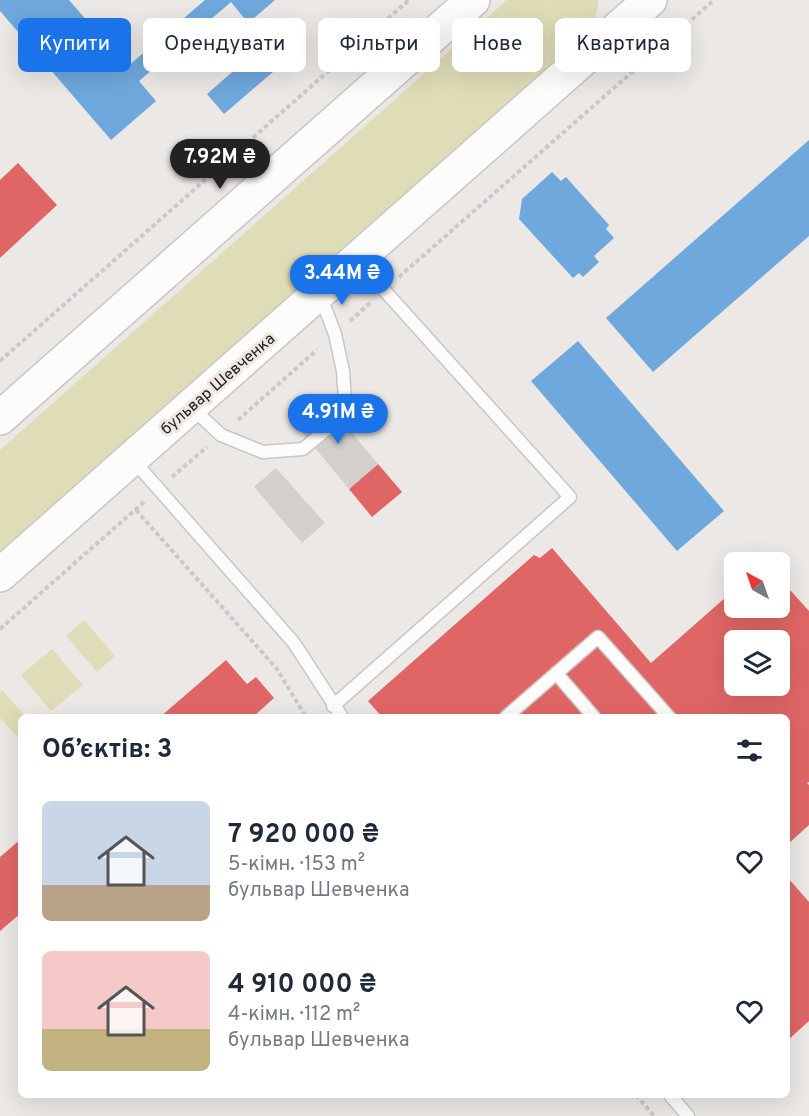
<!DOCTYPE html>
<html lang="uk">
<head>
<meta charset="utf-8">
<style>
	:root { --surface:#fff; --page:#f2f2f3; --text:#1f2937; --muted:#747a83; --accent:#1a73e8 }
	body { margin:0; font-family:Overpass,sans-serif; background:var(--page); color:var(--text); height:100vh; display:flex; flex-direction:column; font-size:22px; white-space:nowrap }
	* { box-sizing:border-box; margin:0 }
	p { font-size:20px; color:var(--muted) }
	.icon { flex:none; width:33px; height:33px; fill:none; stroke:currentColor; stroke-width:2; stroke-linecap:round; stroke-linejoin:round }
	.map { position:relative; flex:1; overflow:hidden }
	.details { position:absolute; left:18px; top:714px; width:772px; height:384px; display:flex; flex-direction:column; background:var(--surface); border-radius:9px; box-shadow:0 6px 24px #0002 }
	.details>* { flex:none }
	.hud { position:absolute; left:18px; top:18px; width:774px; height:54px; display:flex; gap:12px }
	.needle { width:39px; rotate:320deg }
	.controls { position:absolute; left:724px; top:552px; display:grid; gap:12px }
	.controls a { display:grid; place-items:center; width:66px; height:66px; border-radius:9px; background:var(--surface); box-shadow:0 6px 24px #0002; font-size:30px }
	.price { position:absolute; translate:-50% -51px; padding:0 14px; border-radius:21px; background:var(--accent); color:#fff; font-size:20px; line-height:39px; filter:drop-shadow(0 2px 3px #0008) }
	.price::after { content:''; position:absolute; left:50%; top:36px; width:18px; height:14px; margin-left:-9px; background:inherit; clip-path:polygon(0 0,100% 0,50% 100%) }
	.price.selected { background:#222; color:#fff }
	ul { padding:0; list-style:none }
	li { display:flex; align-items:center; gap:18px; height:150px; padding:0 24px }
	li span { display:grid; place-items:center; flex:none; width:168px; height:120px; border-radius:9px; color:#555 }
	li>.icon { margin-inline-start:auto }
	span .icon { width:72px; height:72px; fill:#fffc; stroke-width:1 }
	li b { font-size:26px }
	h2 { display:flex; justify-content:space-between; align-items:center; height:72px; padding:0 24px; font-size:26px }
	.chip { padding:0 21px; border-radius:9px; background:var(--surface); box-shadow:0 6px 24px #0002; font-size:21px; line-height:54px }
	.chip.selected { background:var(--accent); color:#fff }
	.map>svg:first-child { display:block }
</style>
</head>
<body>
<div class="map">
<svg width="809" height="1116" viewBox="0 0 809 1116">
	<rect width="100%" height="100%" fill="#ece8e5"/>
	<path fill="#dfdcb8" d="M507 0H598C599 13 593 23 586 33L0 551V450Z
		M84 620 115 656 97 672 66 636Z
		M52 649 83 685 51 711 21 675Z
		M2 690 26 717H21V739L20 740 0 718V693Z"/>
	<path fill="#e06666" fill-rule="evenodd" d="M18 163 57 205 0 258V180Z
		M378 464 402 492 372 517 349 489Z
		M552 548 651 663 726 597 728 601 735 596V608H780V579L809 611V782L807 783 809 785V825L788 844V717H382L368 701 534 555 540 558ZM735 640H780V686H735Z
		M226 660 247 684 256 677 274 698 253 717H160Z
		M21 839V913L0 931V857Z
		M788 878 809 902V1021L788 1040Z"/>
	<path fill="#6fa8dc" d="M0 0H69L127 67 205 0H275L248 23 231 2 139 81 156 101 111 140 0 11Z
		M255 52 273 72 224 114 207 94Z
		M809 140V236L653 372 606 318Z
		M552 172 561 181 566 177 609 225 606 229 614 238 594 256 599 262 583 277 579 273 573 278 519 219 522 199Z
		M578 341 724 511 677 551 531 381Z"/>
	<path fill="#d3cfcd" d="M326 402 378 464 349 489 297 426Z
		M276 468 325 523 302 543 254 487Z"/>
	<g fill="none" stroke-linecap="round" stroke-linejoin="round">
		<g stroke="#c9c6c4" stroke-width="15">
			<path id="lane" d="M191 407 221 435 263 452 303 449 346 413 343 371 335 334 320 295
				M133 460 294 643 342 717
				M556 673 594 717
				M333 706 570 497 358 261
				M506 717 598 637 669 717
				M670 1095 688 1116"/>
		</g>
		<g stroke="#c9c6c4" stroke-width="36">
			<path id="secondary" d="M0 418 473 0
				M0 575 650 0"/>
		</g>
		<path stroke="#cac8c8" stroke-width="4" stroke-dasharray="4.5 3" stroke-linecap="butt" d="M399 277 714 0
			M350 321 371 302
			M0 361 409 0
			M238 420 317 350
			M172 477 207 447
			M136 510 277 669 306 717
			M0 629 144 502
			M636 1095 654 1116"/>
		<use href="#lane" stroke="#fcfcfb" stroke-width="12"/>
		<use href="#secondary" stroke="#fcfcfb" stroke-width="33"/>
	</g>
	<g text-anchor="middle" stroke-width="6" stroke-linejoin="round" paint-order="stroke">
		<g font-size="16" fill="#252220" stroke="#efe7e2">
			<text transform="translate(217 383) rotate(-41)" y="6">бульвар Шевченка</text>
		</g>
	</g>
</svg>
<div class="controls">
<a><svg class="needle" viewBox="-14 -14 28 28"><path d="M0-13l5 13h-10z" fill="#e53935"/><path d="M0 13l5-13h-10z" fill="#747a83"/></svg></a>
<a><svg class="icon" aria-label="layers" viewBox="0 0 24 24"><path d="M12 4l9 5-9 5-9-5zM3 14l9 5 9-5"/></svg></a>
</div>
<b class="price selected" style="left:220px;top:190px">7.92M ₴</b>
<b class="price" style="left:342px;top:306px">3.44M ₴</b>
<b class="price" style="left:338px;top:445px">4.91M ₴</b>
<div class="hud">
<a class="chip selected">Купити</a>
<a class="chip">Орендувати</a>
<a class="chip">Фільтри</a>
<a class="chip">Нове</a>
<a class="chip">Квартира</a>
</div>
<section class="details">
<h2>Об’єктів: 3<svg class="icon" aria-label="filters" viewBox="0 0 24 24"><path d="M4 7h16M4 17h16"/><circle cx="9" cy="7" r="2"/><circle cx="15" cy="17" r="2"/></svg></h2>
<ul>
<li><span style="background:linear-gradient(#c9d6e8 70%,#b9a48a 0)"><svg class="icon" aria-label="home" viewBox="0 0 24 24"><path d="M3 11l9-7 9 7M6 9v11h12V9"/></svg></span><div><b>7 920 000 ₴</b><p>5-кімн. · 153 m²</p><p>бульвар Шевченка</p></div><svg class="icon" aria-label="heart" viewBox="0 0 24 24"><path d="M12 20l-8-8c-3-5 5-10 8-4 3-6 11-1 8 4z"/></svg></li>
<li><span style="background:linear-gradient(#f6c9c9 65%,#c2b280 0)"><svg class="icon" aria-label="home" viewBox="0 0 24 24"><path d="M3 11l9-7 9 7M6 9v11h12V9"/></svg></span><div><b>4 910 000 ₴</b><p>4-кімн. · 112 m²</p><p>бульвар Шевченка</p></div><svg class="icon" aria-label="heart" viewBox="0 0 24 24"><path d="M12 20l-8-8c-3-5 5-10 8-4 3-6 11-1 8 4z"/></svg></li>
</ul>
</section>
</div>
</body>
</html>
